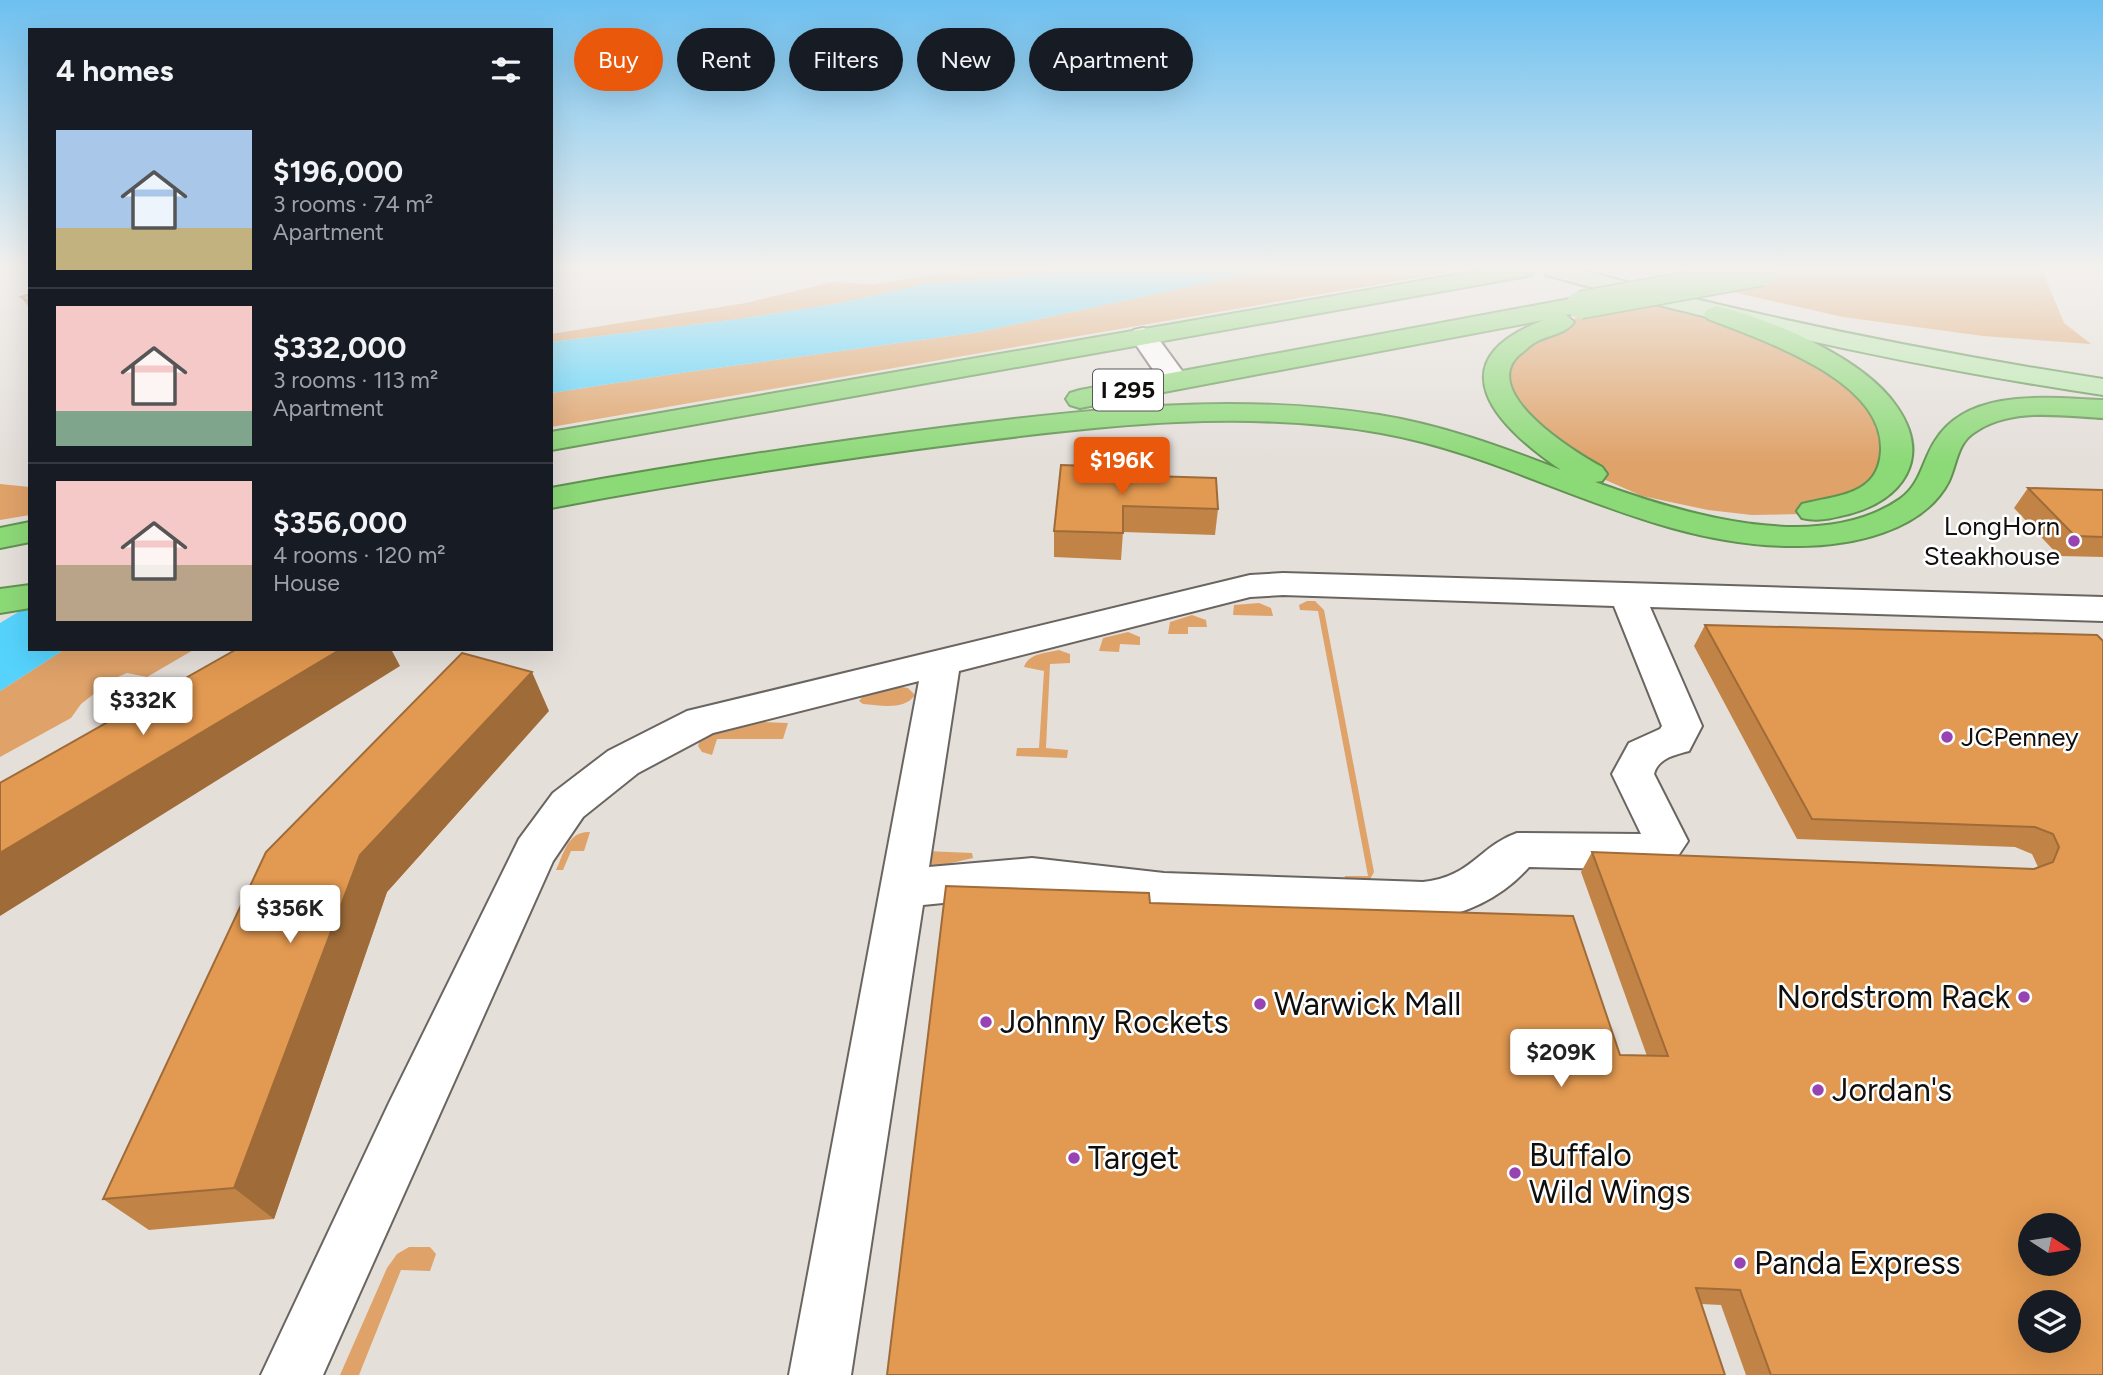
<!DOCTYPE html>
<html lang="en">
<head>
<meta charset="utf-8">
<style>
	:root { --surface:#171b24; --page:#242831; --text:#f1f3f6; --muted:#9ea1a6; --line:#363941; --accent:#ea580c }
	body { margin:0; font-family:Figtree,sans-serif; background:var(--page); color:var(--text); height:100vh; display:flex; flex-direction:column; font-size:26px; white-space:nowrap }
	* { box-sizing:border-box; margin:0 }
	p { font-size:23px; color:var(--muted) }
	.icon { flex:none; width:38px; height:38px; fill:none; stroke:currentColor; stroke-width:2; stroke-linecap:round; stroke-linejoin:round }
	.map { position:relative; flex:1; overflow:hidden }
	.sheet { position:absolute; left:28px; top:28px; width:525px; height:623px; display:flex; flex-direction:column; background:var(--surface); border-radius:0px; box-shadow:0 7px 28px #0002 }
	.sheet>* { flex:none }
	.hud { position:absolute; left:574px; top:28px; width:665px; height:63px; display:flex; gap:14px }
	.needle { width:46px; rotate:102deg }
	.tools { position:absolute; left:2018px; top:1213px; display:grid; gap:14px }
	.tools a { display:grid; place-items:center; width:63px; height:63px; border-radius:50%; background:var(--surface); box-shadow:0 7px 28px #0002; font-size:35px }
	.price { position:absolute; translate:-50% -60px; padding:0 16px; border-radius:7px; background:#fff; color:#222; font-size:23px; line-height:46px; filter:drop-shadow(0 2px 4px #0008) }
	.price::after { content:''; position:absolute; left:50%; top:42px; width:21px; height:16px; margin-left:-10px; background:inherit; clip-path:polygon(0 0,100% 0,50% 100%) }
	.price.selected { background:var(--accent); color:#fff }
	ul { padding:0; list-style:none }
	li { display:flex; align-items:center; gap:21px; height:175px; padding:0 28px }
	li+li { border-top:2px solid var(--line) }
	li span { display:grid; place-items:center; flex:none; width:196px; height:140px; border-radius:0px; color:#555 }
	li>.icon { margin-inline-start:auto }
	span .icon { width:84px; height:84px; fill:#fffc; stroke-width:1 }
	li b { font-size:30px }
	h2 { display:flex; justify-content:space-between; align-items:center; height:84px; padding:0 28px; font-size:30px }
	.chip { padding:0 24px; border-radius:32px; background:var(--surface); box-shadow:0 7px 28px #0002; font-size:24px; line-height:63px }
	.chip.selected { background:var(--accent); color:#fff }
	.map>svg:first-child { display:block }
</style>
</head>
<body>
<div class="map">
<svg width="2103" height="1375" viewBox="0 0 2103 1375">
	<rect width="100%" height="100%" fill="#e5dfda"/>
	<path fill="#dfa269" d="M963 270H1063L1012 277 925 284 840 303 739 319 551 342V334L746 303 832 282 874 284Z
		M1304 270H1462L551 427V393L680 373 979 332 1257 272Z
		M1779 270H2042L2064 323 2091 344 1983 336 1843 317 1720 289 1740 278Z
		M1649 301 1770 333 1886 412 1895 478 1803 514 1752 515 1708 510 1642 496 1585 471 1527 431 1502 363 1562 323 1590 313Z
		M0 484 30 487V515L0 520Z
		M1307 601H1315L1324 610 1374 872 1367 885 1344 880 1345 876H1368L1318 611 1300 610 1299 605Z
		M1259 603 1271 608 1273 616 1233 615 1234 605Z
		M1192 615 1206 620 1207 627H1188V634H1168L1170 622Z
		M1128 632 1140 637V645L1120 644 1119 652 1099 651 1103 638Z
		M65 649H195L147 677 127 673 113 679 81 704 71 718 0 757V691Z
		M1059 650 1070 654V663L1050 664 1046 748 1068 750 1067 758 1016 756 1017 748H1039L1044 671 1024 667C1029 653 1046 653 1059 650Z
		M901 687 908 688 915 695C904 711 880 705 863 704L859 701 863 696Z
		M760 722 788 723 783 739H717L712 755 702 752 698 746 700 740 708 736Z
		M590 832 584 851H571L563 870H556C564 853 568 831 590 832Z
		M926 851 972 853 973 858 934 867 928 862Z
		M409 1247H430L436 1254 430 1271 401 1270 359 1375H340L387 1268 397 1254Z"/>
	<path fill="#55d3fd" d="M1063 270H1304L1257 272 979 332 680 373 551 393V342L739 319 840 303 925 284 1012 277Z
		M30 605V649H65L0 691V623Z"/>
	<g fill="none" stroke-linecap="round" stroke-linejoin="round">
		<g stroke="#6a6560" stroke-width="4">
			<path id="minor" d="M1143 328 1152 330 1185 375 1189 381 1185 387 1175 389 1165 387 1130 336 1134 330Z
				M1283 573 2103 597V621L1650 607 1702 726 1689 751C1675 755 1658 758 1654 774L1688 841 1672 865 1656 870 1529 867C1502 898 1463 916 1423 920L1164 911 1032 894 923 905 851 1375H789L919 681 713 733 638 773 583 817 553 861 323 1375H261L389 1103 519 839 553 793 608 751 687 711 1250 575ZM1283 595 1614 606 1662 726 1660 729 1629 743 1612 774 1641 834 1517 833C1479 846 1472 877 1423 882L1164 873 1032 858 929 867 959 671 1250 597Z"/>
		</g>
		<g stroke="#619252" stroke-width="4">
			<path id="major" d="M1543 270H1581C1753 316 1927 352 2103 379V395C1915 367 1730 326 1546 275Z"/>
		</g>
		<g stroke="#619252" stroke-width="4">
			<path id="highway" d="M1483 270H1534L1531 275 1522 277 551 450V432Z
				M1580 297 1589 300 1593 305 1589 310 1566 315 1574 322C1566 334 1548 335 1536 342 1530 345 1525 351 1519 355 1478 393 1576 453 1602 467L1607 474 1602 481 1595 482C1680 513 1817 556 1900 499 1921 484 1922 461 1935 441 1968 387 2049 398 2103 400V418C2062 416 2011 407 1975 432 1957 443 1957 464 1949 481 1923 532 1850 546 1798 546 1649 548 1523 458 1381 433 1246 409 1106 425 972 442 831 460 691 481 551 508V488C683 464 815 444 948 427 1090 409 1236 392 1379 415 1442 425 1502 447 1561 470 1495 425 1435 361 1544 320L1080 408 1070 405 1066 399 1070 393 1080 390Z
				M1717 306C1773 320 1864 358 1897 407 1932 458 1903 500 1849 514 1833 518 1818 522 1802 518L1797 511 1802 504C1837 495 1879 496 1881 450 1884 380 1762 340 1708 319L1704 314 1708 309Z
				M30 522V542L0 548V528Z
				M30 585V608L0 613V589Z"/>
		</g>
		<use href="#minor" fill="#fff" fill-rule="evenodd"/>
		<use href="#major" fill="#bae8ad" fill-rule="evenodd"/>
		<use href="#highway" fill="#8cd977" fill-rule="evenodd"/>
		<g stroke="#619252" stroke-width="30" stroke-linecap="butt">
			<path id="highway-bridge" d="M1580 305 1762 272"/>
		</g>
		<use href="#highway-bridge" stroke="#8cd977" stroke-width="27"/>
	</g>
	<path fill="#c28446" d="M30 294V309L21 297Z
		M1117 475 1218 509 1215 535 1123 532 1121 560 1054 557V531Z
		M2028 488 2103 490V557L2059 556 2014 508Z
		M1705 625 2097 635 2103 1375H1746L1721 1305 1701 1304 1150 903 1620 1055 1647 1056 1581 872 1592 852 2034 869 2038 867 2032 854 2015 847 1797 839 1694 646Z
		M549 711 387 892 274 1219 149 1230 103 1199Z"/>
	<path fill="#9e6b39" d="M341 649H391L400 666 0 916V853Z
		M532 672 549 711 387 892 274 1219 234 1188 360 855Z"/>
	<path fill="#e29951" stroke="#9e6b39" stroke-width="2" fill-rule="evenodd" d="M30 294V302L21 297Z
		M1061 465 1117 467V475L1216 478 1218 509 1123 506V533L1054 531Z
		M2028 488 2103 490V537L2075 536Z
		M1705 625 2097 635 2103 641V1375H1771L1740 1290 1696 1288 1725 1375H887L946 886 1149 893 1150 903 1573 916 1620 1055 1668 1056 1592 852 2034 869 2053 862 2059 847 2053 834 2035 827 1812 819ZM2030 1225H2068V1264H2030ZM2030 1302H2068V1340H2030Z
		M237 649H341L0 853V783Z
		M462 653 532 672 360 855 234 1188 103 1199 266 852Z"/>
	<linearGradient id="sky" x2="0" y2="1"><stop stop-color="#6dc0f0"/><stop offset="0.58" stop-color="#f3f1ee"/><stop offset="1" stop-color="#f3f1ee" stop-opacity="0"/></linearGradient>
	<rect width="2103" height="462" fill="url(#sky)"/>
	<g fill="#9744b3" stroke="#fff" stroke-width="2.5">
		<circle cx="2074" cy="541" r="7"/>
		<circle cx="1947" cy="737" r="7"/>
		<circle cx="2024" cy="997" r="7"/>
		<circle cx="1260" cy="1004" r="7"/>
		<circle cx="986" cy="1022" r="7"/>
		<circle cx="1818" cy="1090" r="7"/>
		<circle cx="1074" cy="1158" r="7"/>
		<circle cx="1515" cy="1173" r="7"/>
		<circle cx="1740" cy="1263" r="7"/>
	</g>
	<g text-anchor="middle" stroke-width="5" stroke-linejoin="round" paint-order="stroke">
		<rect fill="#fff" stroke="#585756" stroke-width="2" x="1093" y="369.5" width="70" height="41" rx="5"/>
		<g font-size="24" font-weight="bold" fill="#110f0e">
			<text x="1128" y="398">I 295</text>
		</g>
		<g font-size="26" fill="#110f0e" stroke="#fff" text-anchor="end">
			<text x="2060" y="535">LongHorn<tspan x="2060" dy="30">Steakhouse</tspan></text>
			<text x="1961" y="746" text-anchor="start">JCPenney</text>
		</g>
		<g font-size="32" fill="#110f0e" stroke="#fff" text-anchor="start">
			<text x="2010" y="1008" text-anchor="end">Nordstrom Rack</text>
			<text x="1274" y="1015">Warwick Mall</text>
			<text x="1000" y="1033">Johnny Rockets</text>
			<text x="1832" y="1101">Jordan's</text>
			<text x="1529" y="1166">Buffalo<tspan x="1529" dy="37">Wild Wings</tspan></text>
			<text x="1088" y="1169">Target</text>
			<text x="1754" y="1274">Panda Express</text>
		</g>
	</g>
</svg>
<div class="tools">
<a><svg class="needle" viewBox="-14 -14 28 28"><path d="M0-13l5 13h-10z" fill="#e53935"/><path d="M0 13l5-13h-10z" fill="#9ea1a6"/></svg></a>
<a><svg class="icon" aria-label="layers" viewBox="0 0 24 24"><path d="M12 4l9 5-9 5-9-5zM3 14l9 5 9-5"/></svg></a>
</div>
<b class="price selected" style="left:1122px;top:497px">$196K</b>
<b class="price" style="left:143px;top:737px">$332K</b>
<b class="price" style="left:290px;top:945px">$356K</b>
<b class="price" style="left:1561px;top:1089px">$209K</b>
<div class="hud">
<a class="chip selected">Buy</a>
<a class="chip">Rent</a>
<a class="chip">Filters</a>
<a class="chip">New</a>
<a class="chip">Apartment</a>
</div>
<section class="sheet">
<h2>4 homes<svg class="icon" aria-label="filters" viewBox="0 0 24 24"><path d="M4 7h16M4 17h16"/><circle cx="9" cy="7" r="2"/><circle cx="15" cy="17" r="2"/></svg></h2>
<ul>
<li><span style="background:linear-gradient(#a9c7e8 70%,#c2b280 0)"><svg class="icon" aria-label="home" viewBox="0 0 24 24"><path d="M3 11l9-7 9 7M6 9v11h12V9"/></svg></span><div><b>$196,000</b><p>3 rooms · 74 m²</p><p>Apartment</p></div></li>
<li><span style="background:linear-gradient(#f6c9c9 75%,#7fa58c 0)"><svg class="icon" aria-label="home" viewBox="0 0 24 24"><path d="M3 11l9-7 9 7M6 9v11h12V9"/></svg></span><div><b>$332,000</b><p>3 rooms · 113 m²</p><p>Apartment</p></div></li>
<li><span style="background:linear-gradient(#f6c9c9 60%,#b9a48a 0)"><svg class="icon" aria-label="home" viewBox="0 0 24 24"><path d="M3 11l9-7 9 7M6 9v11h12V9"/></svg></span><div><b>$356,000</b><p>4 rooms · 120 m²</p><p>House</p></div></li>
</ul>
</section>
</div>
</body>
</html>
